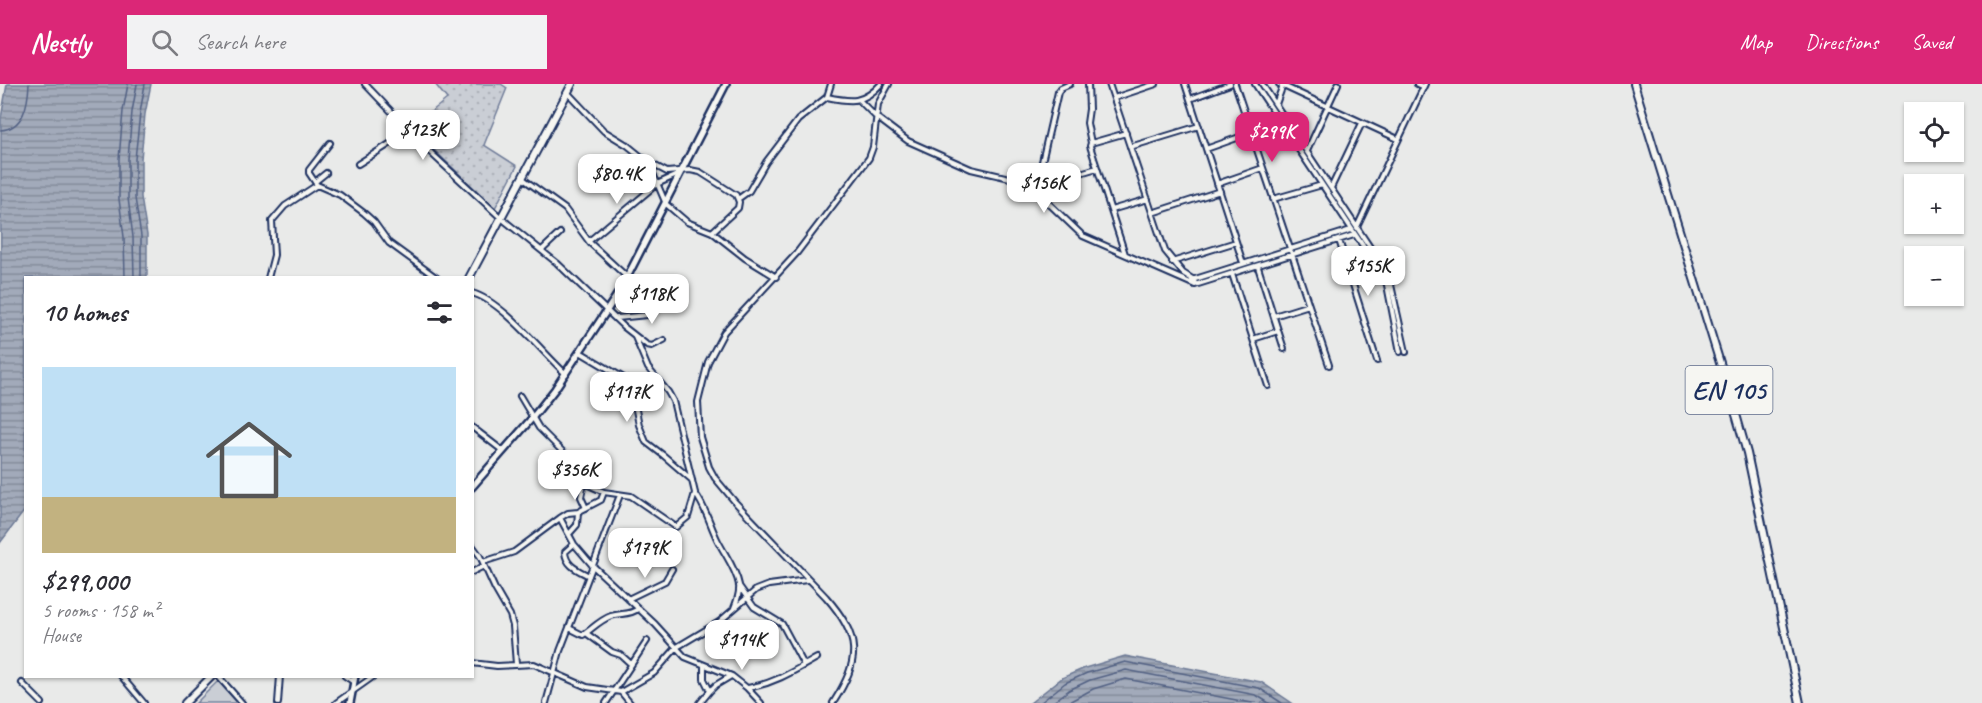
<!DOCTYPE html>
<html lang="en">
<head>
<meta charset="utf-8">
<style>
	:root { --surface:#fff; --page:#f2f2f3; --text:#2b2b33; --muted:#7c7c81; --line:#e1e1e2; --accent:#db2777 }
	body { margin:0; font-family:Caveat,sans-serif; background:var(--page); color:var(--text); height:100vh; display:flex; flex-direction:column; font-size:22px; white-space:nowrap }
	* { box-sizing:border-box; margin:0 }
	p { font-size:20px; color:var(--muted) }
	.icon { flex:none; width:33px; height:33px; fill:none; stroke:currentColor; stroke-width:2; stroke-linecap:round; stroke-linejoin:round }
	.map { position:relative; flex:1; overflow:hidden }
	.sheet { position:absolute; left:24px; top:192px; width:450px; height:402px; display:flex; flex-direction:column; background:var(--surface); border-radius:0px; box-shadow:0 2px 4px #0004 }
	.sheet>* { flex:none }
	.fabs { position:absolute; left:1904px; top:18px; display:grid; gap:12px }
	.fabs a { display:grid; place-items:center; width:60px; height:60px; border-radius:0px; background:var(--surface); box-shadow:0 2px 4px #0004; font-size:30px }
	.price { position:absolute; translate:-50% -51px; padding:0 14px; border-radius:12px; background:#fff; color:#222; font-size:20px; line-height:39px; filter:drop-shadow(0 2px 3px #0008) }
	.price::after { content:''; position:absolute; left:50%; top:36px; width:18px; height:14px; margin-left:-9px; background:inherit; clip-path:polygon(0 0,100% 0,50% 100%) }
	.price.selected { background:var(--accent); color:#fff }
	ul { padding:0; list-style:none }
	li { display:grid; align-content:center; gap:12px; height:318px; padding:0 18px }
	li+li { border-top:2px solid var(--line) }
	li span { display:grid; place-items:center; height:186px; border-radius:0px; color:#555 }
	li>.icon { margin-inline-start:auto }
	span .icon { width:108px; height:108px; fill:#fffc; stroke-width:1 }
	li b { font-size:26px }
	h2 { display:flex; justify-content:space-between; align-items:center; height:72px; padding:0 18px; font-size:26px }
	header { display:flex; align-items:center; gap:36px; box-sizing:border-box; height:84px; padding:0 30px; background:var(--accent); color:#fff }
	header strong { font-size:28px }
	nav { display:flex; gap:33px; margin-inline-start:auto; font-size:21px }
	.search { width:420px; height:54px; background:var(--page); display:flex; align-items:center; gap:15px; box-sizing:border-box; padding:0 21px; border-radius:0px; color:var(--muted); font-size:22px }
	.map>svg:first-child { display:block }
</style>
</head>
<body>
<header>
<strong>Nestly</strong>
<div class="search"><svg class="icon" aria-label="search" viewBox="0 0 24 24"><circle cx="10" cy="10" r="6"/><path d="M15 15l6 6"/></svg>Search here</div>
<nav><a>Map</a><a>Directions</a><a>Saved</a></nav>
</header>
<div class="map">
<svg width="1982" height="619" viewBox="0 0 1982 619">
	<defs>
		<pattern id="park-dots" width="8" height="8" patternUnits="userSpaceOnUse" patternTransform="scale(1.5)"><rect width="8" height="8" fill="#caced5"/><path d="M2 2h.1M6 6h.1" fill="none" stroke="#adb1b9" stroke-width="1.8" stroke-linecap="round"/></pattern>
		<pattern id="water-rules" width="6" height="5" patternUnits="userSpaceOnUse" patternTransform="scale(1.5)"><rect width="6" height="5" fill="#a2aaba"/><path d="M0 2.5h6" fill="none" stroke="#838b9a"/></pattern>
	</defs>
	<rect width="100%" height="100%" fill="#e9eae9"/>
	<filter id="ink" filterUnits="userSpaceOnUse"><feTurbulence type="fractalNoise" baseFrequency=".0167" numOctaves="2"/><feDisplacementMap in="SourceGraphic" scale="12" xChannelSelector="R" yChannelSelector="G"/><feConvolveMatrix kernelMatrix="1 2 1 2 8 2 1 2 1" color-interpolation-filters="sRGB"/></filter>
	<g filter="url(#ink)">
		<path fill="url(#park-dots)" stroke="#727e9a" stroke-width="1.5" d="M435 0H501L507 4 484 61 517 82 495 124 411 44 447 15Z"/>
		<path fill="#caced5" stroke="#727e9a" stroke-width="1.5" d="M218 597 238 619H196Z"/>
		<path fill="url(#water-rules)" stroke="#6c7995" stroke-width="1.5" d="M7 0H151L145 30 141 75V113L147 151V193L26 194 25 426 0 459 1 34Z
			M1125 572 1261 598 1292 619H1030L1062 594 1085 584Z"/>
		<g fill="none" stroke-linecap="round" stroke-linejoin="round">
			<path stroke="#516083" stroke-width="1.5" d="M0 46C24 45 28 20 29 0
				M125 194 124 153 119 115V75L123 27 128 0
				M134 194 133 153 128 114V75L132 28 137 0
				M141 194V152L135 114V75L140 29 145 0
				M1040 619 1065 599 1087 589 1125 578 1259 604 1282 619
				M1052 619 1069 606 1090 596 1126 586 1256 611 1269 619
				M1067 619 1093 605 1126 595 1252 619"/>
			<g stroke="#1b2f5e" stroke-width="8">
				<path id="minor" d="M365 0 432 70 500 133 557 179 624 243 647 261 652 262 664 256
					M1070 0 1061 4 1058 8 1036 104 1041 112 1083 152 1195 201 1354 151
					M1088 0 1089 25 1087 39 1091 59
					M1109 0 1165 167 1183 189 1194 196 1195 201
					M1185 0 1243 179
					M1235 0 1329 281
					M1255 0 1383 192 1387 201 1400 268
					M1262 0 1389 192 1406 268
					M1279 0 1398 55
					M1417 0 1423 3
					M568 9 604 47 627 61 648 78 667 88 690 86 700 88 736 111 739 118 738 124 712 148
					M827 13C851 18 863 20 881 0
					M1114 14 1156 0
					M1190 15 1230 0
					M860 17 875 32 908 57 971 85 1040 101 1097 84
					M1276 20 1283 1
					M1130 63 1199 42
					M1206 65 1251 49
					M1307 67 1338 0
					M648 78 666 120 687 138 712 148 745 174 776 193
					M358 80 410 47
					M522 94 565 125 590 159 627 193
					M316 97 326 89
					M1217 100 1263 84
					M317 101 309 89V86L330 59
					M1331 104 1362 39
					M738 115 749 107 766 78 798 36 827 13 831 0
					M1273 115 1322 101
					M1111 126 1148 115
					M1152 129 1220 107
					M1357 143 1425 0
					M1339 156 1377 277
					M589 157 657 100 679 90
					M542 166 560 149
					M1125 170 1090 62 1091 59 1126 49
					M1172 178 1236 158
					M1258 183 1284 265
					M1232 190 1268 302
					M268 194 274 171 272 137 285 122 317 101 340 111 364 129 374 138 389 159 437 194
					M1192 196 1351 146
					M472 209C502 217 542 268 566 290
					M1274 232 1309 221
					M617 234 647 231 670 209
					M635 253 648 284 668 308 673 317 695 409C706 424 710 441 718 457 725 471 736 485 739 501 740 509 737 517 734 524
					M1253 255 1278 247
					M580 268 632 299 636 307V326L639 341 646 358 663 371 692 396
					M520 312 539 344 565 370 577 392 584 399 604 408 631 412 676 443 688 433 695 409
					M472 343 503 367
					M584 399 581 413 586 424
					M560 434 574 460 592 481 655 540 685 573 732 592 747 604 761 619
					M569 450 577 441 578 428
					M574 460 565 468C566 482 578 486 589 492
					M472 461 480 472 495 505 510 531 513 542 516 580
					M483 478 514 468 560 434 568 429 578 428 601 416 604 408
					M472 488 484 482
					M739 502 754 523 782 540 804 581
					M628 515 665 497 672 485
					M569 544 583 551C592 545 600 536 611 532 621 529 630 531 638 525
					M586 549 612 568 621 571 631 580
					M472 579 497 582 534 580 587 603 621 608 654 589 677 563 719 538 756 506 769 501 807 496
					M121 592 144 619
					M218 592 242 619
					M345 592 354 598
					M22 599 42 619
					M748 604C775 599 794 587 817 574
					M710 607 716 601 731 592
					M621 608 630 619
					M278 619 280 592
					M336 619 374 592
					M546 619 560 567 620 411
					M606 619 647 557
					M700 619 710 607 704 595V582
					M833 619C861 575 861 553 826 513L735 418 715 394 709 383 700 353 698 318 708 278 724 248 796 170 869 74 873 63 878 20 889 0"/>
			</g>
			<g stroke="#1b2f5e" stroke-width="10">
				<path id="tertiary" d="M472 403 533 333 555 305 621 205 726 0
					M350 619 355 592"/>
			</g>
			<g stroke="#1b2f5e" stroke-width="10">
				<path id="primary" d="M1634 0 1737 334 1747 369 1800 619
					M469 194 572 0
					M185 619 212 592"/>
			</g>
			<use href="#minor" stroke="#f6f6f2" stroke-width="4"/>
			<use href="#tertiary" stroke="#f6f6f2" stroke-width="5"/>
			<use href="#primary" stroke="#f6f6f2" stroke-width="6"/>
		</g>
	</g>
	<g text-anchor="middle" stroke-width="5" stroke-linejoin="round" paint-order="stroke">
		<rect fill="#f6f6f2" stroke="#5d6b8a" stroke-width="1.5" x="1685.5" y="282" width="87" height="48" rx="4.5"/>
		<g font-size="27" font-weight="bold" fill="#1b2f5e">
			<text x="1729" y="315">EN 105</text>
		</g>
	</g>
</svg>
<div class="fabs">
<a><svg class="icon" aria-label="locate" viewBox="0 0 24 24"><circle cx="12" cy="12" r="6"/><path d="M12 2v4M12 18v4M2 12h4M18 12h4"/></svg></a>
<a>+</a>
<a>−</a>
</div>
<b class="price" style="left:423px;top:77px">$123K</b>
<b class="price selected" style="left:1272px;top:79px">$299K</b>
<b class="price" style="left:617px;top:121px">$80.4K</b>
<b class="price" style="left:1044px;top:130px">$156K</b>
<b class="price" style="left:1368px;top:213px">$155K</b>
<b class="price" style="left:652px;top:241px">$118K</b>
<b class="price" style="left:627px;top:339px">$117K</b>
<b class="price" style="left:575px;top:417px">$356K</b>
<b class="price" style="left:645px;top:495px">$179K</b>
<b class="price" style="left:742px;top:587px">$114K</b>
<section class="sheet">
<h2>10 homes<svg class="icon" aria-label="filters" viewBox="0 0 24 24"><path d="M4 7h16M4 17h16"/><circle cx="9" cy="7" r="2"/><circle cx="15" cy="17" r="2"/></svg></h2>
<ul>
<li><span style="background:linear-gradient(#bfe0f5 70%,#c2b280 0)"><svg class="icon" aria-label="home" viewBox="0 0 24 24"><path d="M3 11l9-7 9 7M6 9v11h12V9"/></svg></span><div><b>$299,000</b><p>5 rooms · 158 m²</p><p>House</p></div></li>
</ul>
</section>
</div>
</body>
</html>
